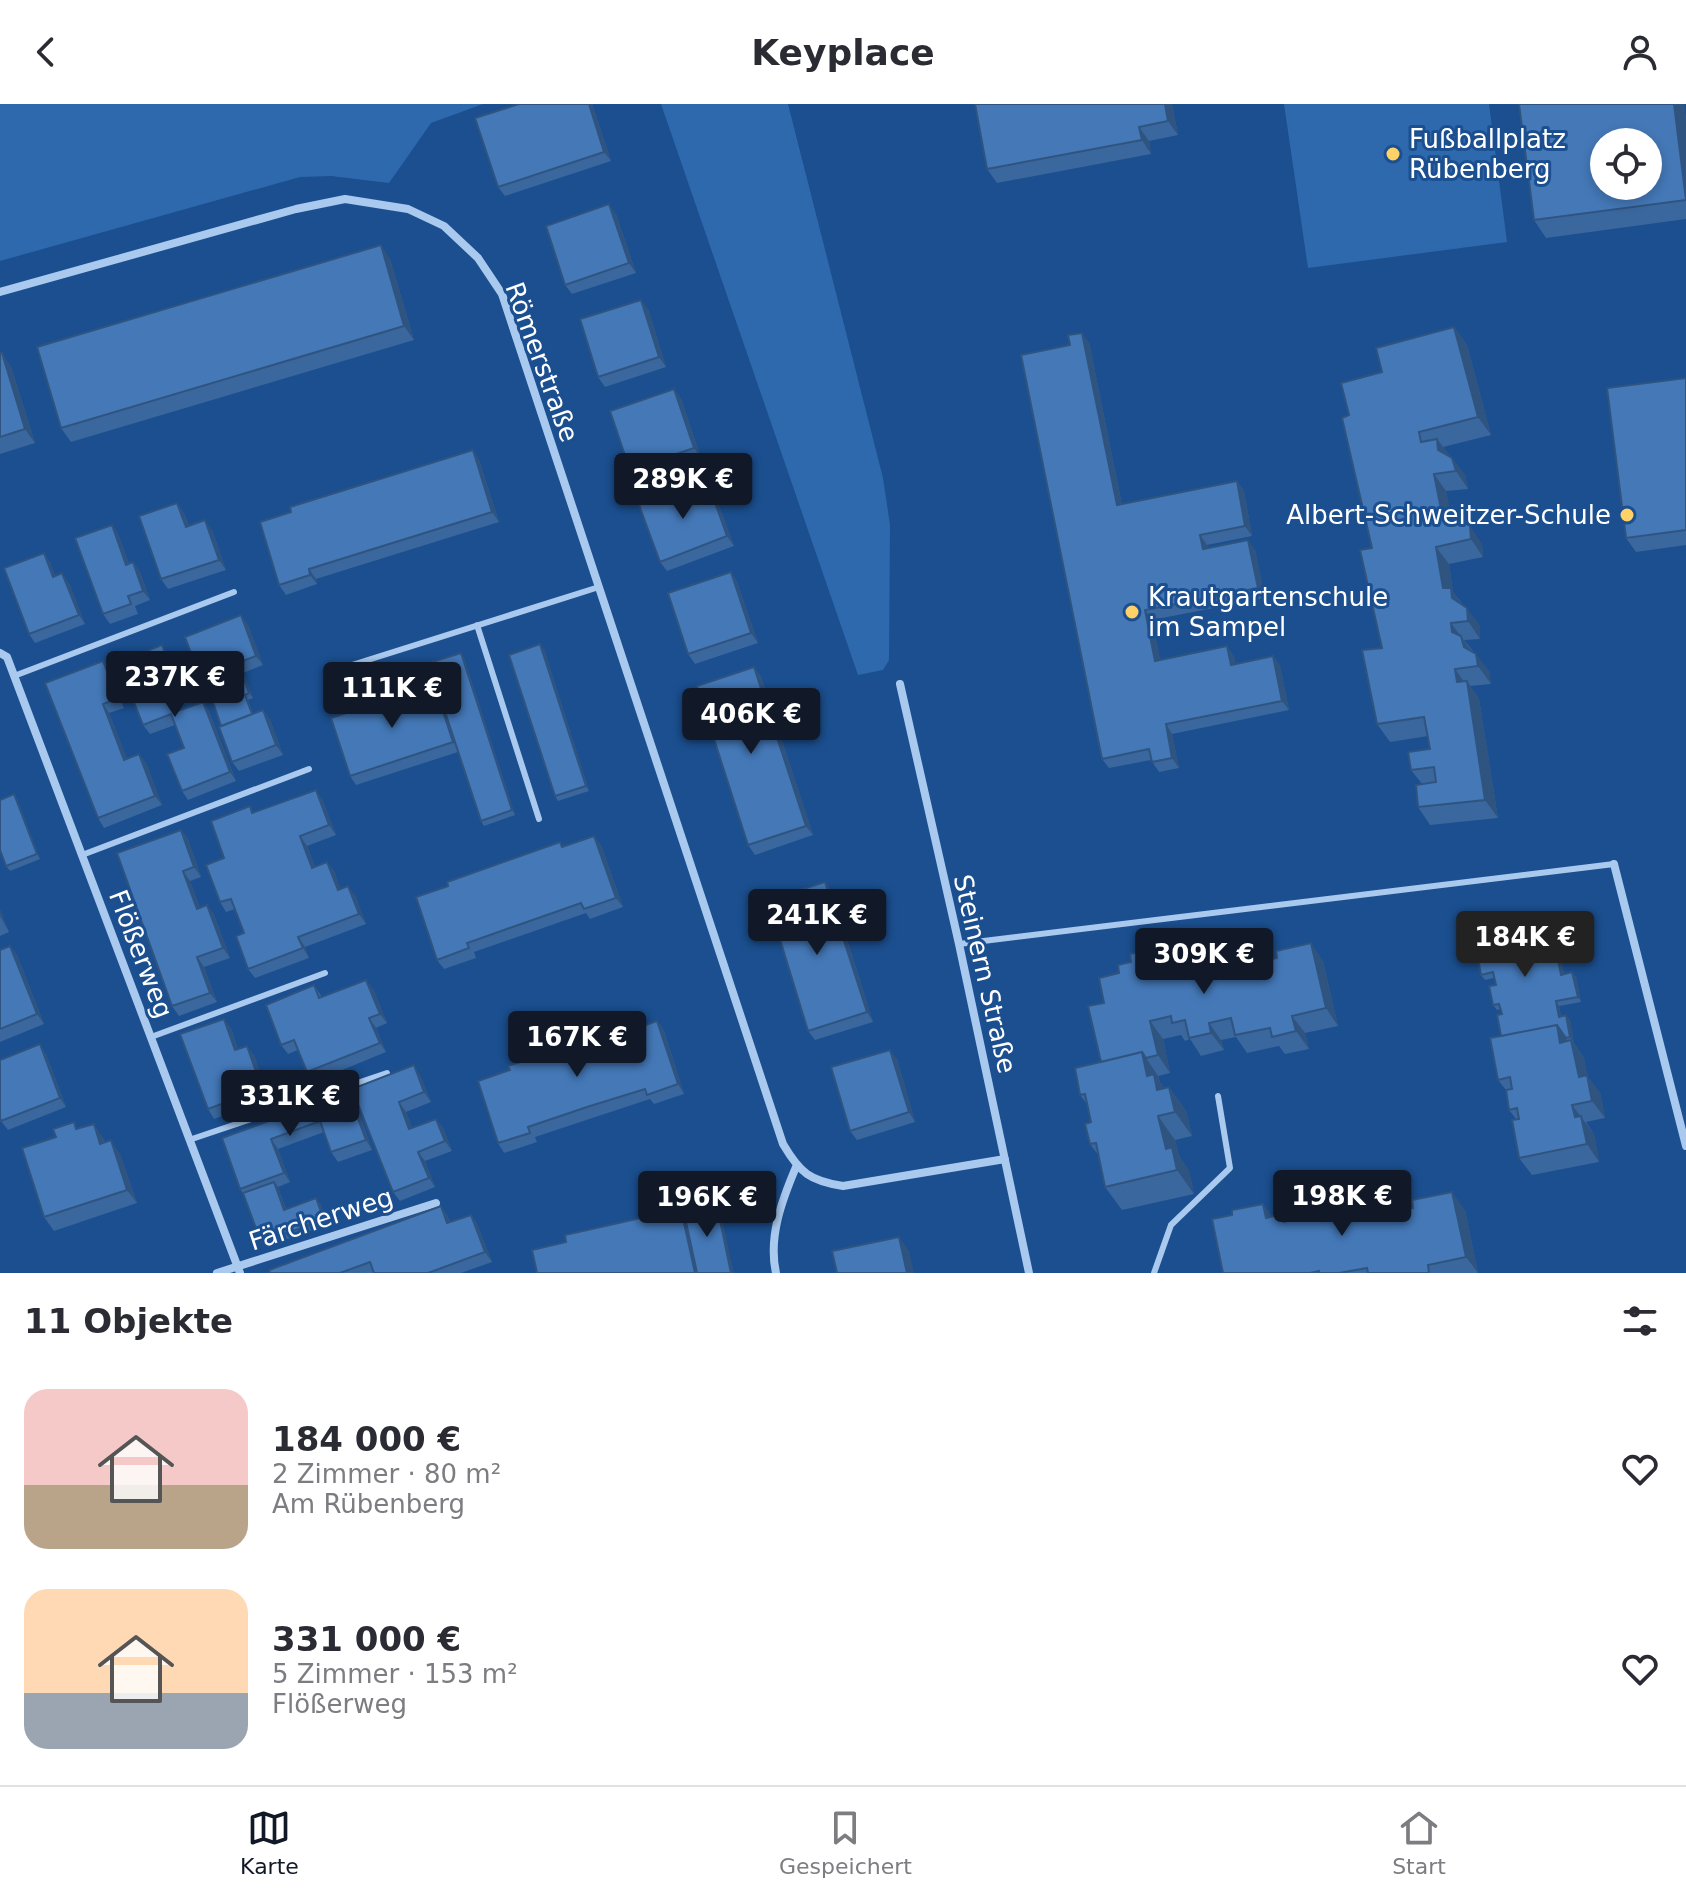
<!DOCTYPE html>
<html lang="de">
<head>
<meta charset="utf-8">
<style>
	:root { --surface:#fff; --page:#f7f7f7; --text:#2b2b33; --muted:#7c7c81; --line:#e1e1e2; --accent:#111827 }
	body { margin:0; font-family:"DejaVu Sans",sans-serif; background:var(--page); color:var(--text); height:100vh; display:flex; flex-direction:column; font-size:30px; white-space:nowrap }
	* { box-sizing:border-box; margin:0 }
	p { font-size:26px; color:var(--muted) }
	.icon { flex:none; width:44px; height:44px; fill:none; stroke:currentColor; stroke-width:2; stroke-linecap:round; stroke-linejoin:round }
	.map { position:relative; height:1169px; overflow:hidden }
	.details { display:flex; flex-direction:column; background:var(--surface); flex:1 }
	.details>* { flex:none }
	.fabs { position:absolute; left:1590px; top:24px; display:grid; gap:16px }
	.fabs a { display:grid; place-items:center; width:72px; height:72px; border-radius:50%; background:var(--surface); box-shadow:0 4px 12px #0003; font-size:40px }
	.price { position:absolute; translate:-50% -68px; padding:0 18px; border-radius:8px; background:var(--accent); color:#fff; font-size:26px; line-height:52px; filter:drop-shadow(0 2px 4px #0008) }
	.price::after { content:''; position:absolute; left:50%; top:48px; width:24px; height:18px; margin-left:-12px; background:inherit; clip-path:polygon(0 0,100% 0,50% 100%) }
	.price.active { background:#222; color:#fff }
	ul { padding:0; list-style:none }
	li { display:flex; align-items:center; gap:24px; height:200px; padding:0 24px }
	li span { display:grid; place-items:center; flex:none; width:224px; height:160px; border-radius:24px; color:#555 }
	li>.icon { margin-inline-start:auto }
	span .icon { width:96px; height:96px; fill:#fffc; stroke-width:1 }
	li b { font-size:34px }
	h2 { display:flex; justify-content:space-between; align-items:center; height:96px; padding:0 24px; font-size:34px }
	header { display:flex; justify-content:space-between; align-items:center; height:104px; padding:0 24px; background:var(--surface); font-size:36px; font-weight:700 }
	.tab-bar { display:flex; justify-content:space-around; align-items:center; height:112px; border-top:2px solid var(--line); background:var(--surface); font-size:22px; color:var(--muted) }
	.tab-bar a { display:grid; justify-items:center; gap:4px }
	.tab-bar .active { color:var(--accent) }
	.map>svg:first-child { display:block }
</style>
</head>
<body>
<header><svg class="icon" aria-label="back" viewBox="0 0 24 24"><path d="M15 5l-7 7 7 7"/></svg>Keyplace<svg class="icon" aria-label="person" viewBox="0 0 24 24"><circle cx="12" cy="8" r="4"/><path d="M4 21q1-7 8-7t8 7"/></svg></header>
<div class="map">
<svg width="1686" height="1169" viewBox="0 0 1686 1169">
	<rect width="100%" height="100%" fill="#1b4f8f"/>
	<path fill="#2e69ad" d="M0 0H483L431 19 389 79 331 72 300 73 0 157Z
		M661 0H788L883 374 890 421 889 556 883 566 858 571Z
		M1284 0H1489L1507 138 1308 164Z"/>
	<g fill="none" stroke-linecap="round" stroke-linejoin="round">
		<path stroke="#a9c9ee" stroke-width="6" d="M477 521 539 715
			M333 567 599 483
			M14 572 234 488
			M82 751 309 665
			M959 840 1614 760
			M151 933 325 869
			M189 1036 387 969
			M1154 1169 1171 1121 1230 1064 1218 992"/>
		<path stroke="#a9c9ee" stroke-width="8" d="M0 188 296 105 345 95 408 105 444 122 478 154 502 190 783 1040C800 1069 810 1077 843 1082L1005 1055
			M0 549 7 553 240 1169
			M900 580 959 840 1029 1169
			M1614 760 1686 1042
			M217 1169 436 1099
			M776 1169C768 1133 782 1096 796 1063"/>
	</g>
	<path fill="#3a679d" d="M519 0H592L611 57 505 92 498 83Z
		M975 0H1172L1178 31 1149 37 1151 50 997 79 987 65Z
		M1684 0 1686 16V115L1546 134 1534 116Z
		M616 110 636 169 572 190 565 181Z
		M390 155 414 236 71 338 61 324Z
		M648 205 666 263 605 283 598 273Z
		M1454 223 1467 241 1491 331 1443 343 1465 371 1468 385 1446 387 1449 403 1482 440 1483 453 1449 460 1453 488 1480 522V535L1464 536 1489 567 1491 580 1470 582 1479 595 1498 714 1430 721 1418 703 1422 680 1411 666 1430 645 1428 632 1390 638 1377 620 1382 544 1372 444 1349 311Z
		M1089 238 1122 401 1237 377 1244 387 1252 432 1207 441 1208 444 1255 446 1265 494 1152 516 1160 556 1234 552 1235 560 1273 552 1280 562 1289 606 1172 630 1179 664 1159 668 1151 656 1109 664 1102 655Z
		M0 249 11 263 35 339 0 350Z
		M1686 274V441L1636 448 1626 434Z
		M674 285 681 295 701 354 637 376 630 366Z
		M479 356 499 418 316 475 317 480 286 491 279 481Z
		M713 386 734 442 667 467 660 458Z
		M177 399 184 409 189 422 212 426 226 466 168 485 161 475Z
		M112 421 118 430 129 460 133 458 140 468 150 496 135 502 138 510 110 520 103 510Z
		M50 458 55 472 69 479 85 520 35 539 29 530Z
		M731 468 737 478 758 539 695 560 688 550Z
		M248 521 263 561 243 569 253 594 248 596 253 610 263 606 270 616 283 651 239 667 232 658 208 582 207 583 200 573Z
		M544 545 589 687 558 697 555 692Z
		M461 549 464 554 515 711 484 722 481 717 458 648 356 681 350 672 438 585Z
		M168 551 180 582 169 586 178 607 203 598 209 607 236 677 188 696 182 687 184 644 175 621 150 630 143 621Z
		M103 557 110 566 124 604 109 609 127 655 139 650 146 659 162 701 104 724 98 714Z
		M754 563 761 573 813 731 755 751 748 741Z
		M14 690 17 695 40 755 10 767 6 762Z
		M322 695 336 731 307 742 315 763 327 758 334 767 340 784 355 791 366 820 305 843 309 854 255 874 248 865 244 829 235 805 226 808 220 798 224 754 254 709Z
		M181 726 188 735 201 773 190 777 200 804 207 801 214 811 230 854 204 863 217 898 179 912 172 902Z
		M560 738 563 743 601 741 623 803 590 815 586 809 474 848 476 854 444 865 437 856 448 782Z
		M825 778 832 787 873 918 815 936 808 927Z
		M0 806 9 828 0 832Z
		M1543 823 1546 836 1558 840 1564 870 1572 868 1576 873 1581 898 1559 902 1561 912 1566 911 1570 916 1573 938 1584 954 1587 972 1600 989 1605 1014 1586 1018 1594 1030 1599 1058 1532 1071 1519 1054 1516 1015 1509 1006 1506 986 1498 976 1502 910 1501 905 1497 906 1493 901 1496 881 1494 874 1485 876 1481 871Z
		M10 842 17 851 44 920 0 938V846Z
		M1261 856 1262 858 1323 857 1338 922 1305 929 1309 945 1285 950 1279 942 1247 949 1236 933 1221 936 1224 946 1201 952 1190 935 1185 937 1181 931 1163 935 1170 969 1158 972 1160 978 1164 984 1169 983 1186 1007 1192 1032 1175 1036 1179 1052 1189 1067 1194 1090 1122 1106 1105 1083 1099 1052 1090 1040 1091 1018 1087 1000 1080 991 1101 958 1104 899 1119 869 1131 858 1173 857 1180 865Z
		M314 881 322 893 373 885 387 919 376 924 386 948 313 978 307 968 298 946 288 950 281 941Z
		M657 917 664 927 684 990 654 1000 650 995 535 1033 537 1038 504 1049 498 1039 628 927Z
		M231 924 238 945 254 951 269 995 214 1015 208 1005Z
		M46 950 66 1003 8 1026 1 1017Z
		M897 955 915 1018 857 1036 850 1027Z
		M420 971 431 998 406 1008 412 1024 436 1015 443 1024 452 1047 425 1057 435 1083 400 1097 393 1088 352 985Z
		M348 988 355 997 372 1046 338 1058 331 1048 324 1028 278 1045 290 1078 278 1083 286 1105 320 1099 328 1121 264 1143 261 1138 243 1089 240 1085 222 1034Z
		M79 1025 103 1034 105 1038 120 1050 137 1099 54 1127 44 1113Z
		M1385 1088 1394 1101 1406 1105 1465 1106 1478 1169H1223L1272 1112 1282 1110 1287 1117 1294 1115 1328 1100 1332 1105 1353 1100Z
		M447 1111 450 1118 471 1111 477 1120 492 1158 461 1169H270Z"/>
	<path fill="#305480" d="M589 0H592L611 57 604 48Z
		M1165 0H1172L1178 31 1168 17Z
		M1674 0H1684L1686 16V94Z
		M1139 23 1149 37 1151 50 1142 36Z
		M609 100 616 110 636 169 629 159Z
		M381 141 390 155 414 236 404 222Z
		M641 196 648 205 666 263 659 253Z
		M1454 223 1467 241 1491 331 1478 313Z
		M1082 229 1089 238 1124 411 1117 401Z
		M2 249 11 263 35 339 25 325Z
		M674 285 681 295 701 354 694 344Z
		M1437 335 1450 352 1438 346Z
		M473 346 479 356 499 418 492 408Z
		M1452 354 1465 371 1468 385 1456 367Z
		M1434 370 1446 387 1454 423 1441 405Z
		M707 376 713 386 734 442 727 432Z
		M1237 377 1244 387 1252 432 1245 422Z
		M177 399 184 409 192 432 186 423Z
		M1452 402 1465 419 1455 413Z
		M205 416 212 426 226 466 219 456Z
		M112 421 118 430 133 471 126 461Z
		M1470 422 1482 440 1483 453 1471 435Z
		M1200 431 1207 441 1210 455 1203 445Z
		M1248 436 1255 446 1265 494 1258 484Z
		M1436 443 1449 460 1453 488 1463 502 1465 512 1443 484Z
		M44 449 50 458 60 483 53 473Z
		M133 458 140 468 150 496 143 487Z
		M309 465 316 475 317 480 310 471Z
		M731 468 737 478 758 539 751 529Z
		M62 469 69 479 85 520 79 511Z
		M1467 504 1480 522V535L1468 517Z
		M1145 506 1152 516 1162 566 1155 557Z
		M241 511 248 521 263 561 256 552Z
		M1451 519 1473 549 1476 560 1452 528Z
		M540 540 544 545 589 687 586 682Z
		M162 541 168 551 180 582 174 572Z
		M1227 542 1234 552 1238 571 1231 561Z
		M461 549 464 554 515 711 512 706Z
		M1476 550 1489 567 1491 580 1478 562Z
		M1273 552 1280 562 1289 606 1282 597Z
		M103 557 110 566 124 604 118 594Z
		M754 563 761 573 813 731 806 722Z
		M240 564 243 569 253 594 249 589Z
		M1455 565 1467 582 1457 578Z
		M163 576 169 586 182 618 175 608Z
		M1467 577 1479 595 1498 714 1485 696Z
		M434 580 441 590 460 647 453 638Z
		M203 598 209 607 236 677 230 668Z
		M103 600 109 609 131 665 124 656Z
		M263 606 270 616 283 651 276 641Z
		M1166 620 1172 630 1179 664 1172 654Z
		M139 650 146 659 162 701 155 692Z
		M316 686 322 695 336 731 329 721Z
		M14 690 17 695 40 755 37 750Z
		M181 726 188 735 201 773 194 763Z
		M300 732 307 742 319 773 312 764Z
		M594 732 601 741 623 803 616 794Z
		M327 758 334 767 345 795 338 786Z
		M183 767 190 777 204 815 197 805Z
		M825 778 832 787 873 918 867 908Z
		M348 782 355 791 366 820 359 810Z
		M207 801 214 811 230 854 223 844Z
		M0 806 9 828 0 812Z
		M1539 818 1543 823 1547 842 1543 837Z
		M298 833 305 843 309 854 303 844Z
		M1554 835 1558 840 1565 876 1561 871Z
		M1249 838 1261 856 1266 878 1254 860Z
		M1311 839 1323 857 1338 922 1326 904Z
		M10 842 17 851 44 920 37 910Z
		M1163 842 1175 859 1174 857 1187 874 1167 858Z
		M197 853 204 863 217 898 210 889Z
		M1572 868 1576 873 1581 898 1578 893Z
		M366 876 373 885 387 919 380 910Z
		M1556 897 1559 902 1562 917 1559 913Z
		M1566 911 1570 916 1574 938 1570 933Z
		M1292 912 1305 929 1309 945 1296 927Z
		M369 914 376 924 386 948 380 939Z
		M224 915 231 924 241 955 235 946Z
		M657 917 664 927 684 990 678 980Z
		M1150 917 1163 935 1170 969 1158 951Z
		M1209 919 1221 936 1224 946 1211 929Z
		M1557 921 1569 939H1560Z
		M1571 936 1584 954 1587 971 1600 989 1605 1014 1592 997 1579 973Z
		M40 940 46 950 66 1003 60 994Z
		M247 942 254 951 269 995 262 985Z
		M890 946 897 955 915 1018 909 1008Z
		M1142 948 1158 972 1160 978 1170 993 1174 1010 1147 972Z
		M414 961 420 971 431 998 424 988Z
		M1169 983 1186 1007 1192 1032 1175 1008Z
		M348 988 355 997 372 1046 366 1036Z
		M399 998 406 1008 416 1035 409 1025Z
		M1572 1001 1594 1030 1599 1058 1587 1040 1575 1013Z
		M1158 1012 1175 1036 1179 1052 1189 1067 1194 1090 1177 1066 1166 1045Z
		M436 1015 443 1024 452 1047 445 1037Z
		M94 1020 103 1034 110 1054 100 1040Z
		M271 1035 278 1045 290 1078 284 1069Z
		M111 1036 120 1050 137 1099 127 1086Z
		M418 1048 425 1057 435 1083 429 1074Z
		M274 1078 278 1083 288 1111 284 1106Z
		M1385 1088 1398 1106 1388 1102Z
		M1452 1088 1465 1106 1478 1169 1466 1153Z
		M316 1094 320 1099 328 1121 324 1116Z
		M716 1097 719 1102 734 1169H731Z
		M1263 1100 1276 1117 1266 1114Z
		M441 1102 447 1111 454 1129 447 1119Z
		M681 1105 687 1115 699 1169H695Z
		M471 1111 477 1120 492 1158 485 1148Z
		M899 1133 909 1147 914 1169H907Z"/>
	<path fill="#4478b7" stroke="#305480" stroke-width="2" fill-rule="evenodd" d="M519 0H589L604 48 498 83 475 14Z
		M975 0H1165L1168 17 1139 23 1142 36 987 65Z
		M1519 0H1674L1686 96 1534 116ZM1604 38H1648V82H1604Z
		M609 100 629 159 565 181 546 122Z
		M381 141 404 222 61 324 37 243Z
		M641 196 659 253 598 273 580 215Z
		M1454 223 1478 313 1419 328 1421 338 1437 335 1438 346 1452 354 1456 367 1434 370 1441 405 1452 402 1455 413 1470 422 1471 435 1436 443 1443 484H1451L1452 494 1467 504 1468 517 1451 519 1452 528 1461 532 1464 543 1476 550 1478 562 1455 565 1457 578 1467 577 1485 696 1418 703 1416 681 1436 678 1434 663 1411 666 1408 648 1430 645 1424 613 1377 620 1362 546 1382 544 1360 446 1372 444 1342 314 1349 311 1341 279 1382 268 1376 244Z
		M1082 229 1117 401 1237 377 1245 422 1200 431 1203 445 1248 436 1258 484 1145 506 1155 557 1227 542 1231 561 1273 552 1282 597 1166 620 1172 654 1152 658 1149 645 1102 655 1021 251 1070 241 1068 231Z
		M0 249H2L25 325 0 333Z
		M1686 274V426L1626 434 1607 284Z
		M674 285 694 344 630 366 610 307Z
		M473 346 492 408 309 465 310 471 279 481 260 418 291 408 290 403Z
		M707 376 727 432 660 458 639 401Z
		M177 399 186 423 205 416 219 456 161 475 139 412Z
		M112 421 126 461 133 458 143 487 128 492 131 500 103 510 75 434Z
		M44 449 53 473 62 469 79 511 29 530 4 464Z
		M731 468 751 529 688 550 668 489Z
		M241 511 256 552 200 573 185 533Z
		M540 540 586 682 555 692 509 551Z
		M162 541 174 572 163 576 175 608 203 598 230 668 182 687 167 650 184 644 171 610 143 621 118 558Z
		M461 549 512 706 481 717 429 559Z
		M103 557 118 594 103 600 124 656 139 650 155 692 98 714 45 579Z
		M754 563 806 722 748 741 697 582Z
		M240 564 249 589 245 591 252 610 221 622 206 577Z
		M434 580 453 638 350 672 331 614Z
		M263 606 276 641 232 658 219 623Z
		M316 686 329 721 300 732 312 764 327 758 338 786 348 782 359 810 298 833 303 844 248 865 236 832 244 829 231 795 220 798 206 761 224 754 211 717 250 702 252 709Z
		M14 690 37 750 6 762 0 746V696Z
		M181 726 194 763 183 767 197 805 207 801 223 844 197 853 210 889 172 902 117 749Z
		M594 732 616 794 584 805 581 799 467 839 469 844 437 856 416 793 448 782 447 778 560 738 562 743Z
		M825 778 867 908 808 927 768 796Z
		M1539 818 1543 837 1554 835 1561 871 1572 868 1578 893 1556 897 1559 913 1566 911 1570 933 1566 934 1557 921 1501 932 1497 911 1502 910 1499 900 1493 901 1489 882 1496 881 1493 868 1481 871 1474 831Z
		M1249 838 1254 860 1277 854 1276 847 1311 839 1326 904 1292 912 1296 927 1272 933 1270 924 1235 931 1231 914 1209 919 1211 929 1189 934 1185 916 1172 919 1171 912 1150 917 1158 951 1146 954 1142 948 1101 958 1088 902 1104 899 1099 874 1119 869 1118 861 1131 858 1130 850 1163 842 1167 858 1174 857 1176 866 1196 862 1194 851Z
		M10 842 37 910 0 925V846Z
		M366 876 380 910 369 914 380 939 307 968 294 936 281 941 266 901 314 881 319 894Z
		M224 915 235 946 247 942 262 985 208 1005 180 930Z
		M657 917 678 980 647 991 645 985 587 1003 528 1023 530 1029 498 1039 478 977 510 966 508 962 625 923 626 928Z
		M1557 921 1560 939 1571 936 1579 973 1587 971 1592 997 1572 1001 1575 1013 1581 1012 1587 1040 1519 1054 1512 1016 1519 1015 1517 1004 1509 1006 1506 986 1512 985 1510 973 1498 976 1490 934Z
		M40 940 60 994 1 1017 0 1014V956Z
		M890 946 909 1008 850 1027 831 963Z
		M1142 948 1147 972 1154 970 1157 986 1169 983 1175 1008 1158 1012 1166 1045 1172 1043 1177 1066 1105 1083 1096 1039 1090 1040 1085 1020 1091 1018 1085 990 1080 991 1075 964Z
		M414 961 424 988 399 998 409 1025 436 1015 445 1037 418 1048 429 1074 393 1088 352 985Z
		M348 988 366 1036 331 1048 320 1017 271 1035 284 1069 240 1085 222 1034Z
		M74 1018 76 1025 94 1020 100 1040 111 1036 127 1086 44 1113 22 1044 56 1033 53 1025Z
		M274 1078 284 1106 316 1094 324 1116 261 1138 243 1089Z
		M1385 1088 1388 1102 1402 1099 1403 1106 1413 1104 1412 1096 1452 1088 1466 1153 1428 1161 1429 1169H1368L1367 1164 1339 1169H1319V1167L1310 1169H1223L1212 1115 1232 1111V1106L1263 1100 1266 1114 1282 1110 1284 1118 1294 1115 1292 1107 1328 1100 1329 1105 1353 1100 1352 1095Z
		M716 1097 731 1169H697L683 1104Z
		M441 1102 447 1119 471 1111 485 1148 428 1169H374L370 1158 340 1169H270L269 1166Z
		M681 1105 695 1169H537L532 1146 566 1138 565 1131Z
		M899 1133 907 1169H837L832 1147Z"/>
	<g fill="#ffd166" stroke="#1b4f8f" stroke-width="3">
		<circle cx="1393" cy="50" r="8"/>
		<circle cx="1627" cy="411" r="8"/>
		<circle cx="1132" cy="508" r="8"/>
	</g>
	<g text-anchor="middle" stroke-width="6" stroke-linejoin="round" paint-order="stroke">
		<g font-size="26" fill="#fff" stroke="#1b4f8f" text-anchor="start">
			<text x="1409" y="44">Fußballplatz<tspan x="1409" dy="30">Rübenberg</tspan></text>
			<text x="1611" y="420" text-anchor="end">Albert-Schweitzer-Schule</text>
			<text x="1148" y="502">Krautgartenschule<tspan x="1148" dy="30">im Sampel</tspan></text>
		</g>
		<g font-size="26" fill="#fff" stroke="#1b4f8f">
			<text transform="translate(542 258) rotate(70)" y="9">Römerstraße</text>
			<text transform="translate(141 850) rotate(69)" y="9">Flößerweg</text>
			<text transform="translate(985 870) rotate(77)" y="9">Steinern Straße</text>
			<text transform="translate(321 1115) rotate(-18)" y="9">Färcherweg</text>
		</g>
	</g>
</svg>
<div class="fabs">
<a><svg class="icon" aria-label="locate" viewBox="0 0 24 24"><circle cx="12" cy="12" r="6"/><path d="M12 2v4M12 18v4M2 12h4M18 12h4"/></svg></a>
</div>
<b class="price" style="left:683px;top:417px">289K €</b>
<b class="price" style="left:175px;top:615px">237K €</b>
<b class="price" style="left:392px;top:626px">111K €</b>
<b class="price" style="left:751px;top:652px">406K €</b>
<b class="price" style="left:817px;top:853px">241K €</b>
<b class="price active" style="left:1525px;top:875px">184K €</b>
<b class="price" style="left:1204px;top:892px">309K €</b>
<b class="price" style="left:577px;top:975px">167K €</b>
<b class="price" style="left:290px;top:1034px">331K €</b>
<b class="price" style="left:1342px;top:1134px">198K €</b>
<b class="price" style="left:707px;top:1135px">196K €</b>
</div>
<section class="details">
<h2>11 Objekte<svg class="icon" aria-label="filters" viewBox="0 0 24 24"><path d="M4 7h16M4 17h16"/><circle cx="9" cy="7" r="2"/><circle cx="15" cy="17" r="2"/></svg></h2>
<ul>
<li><span style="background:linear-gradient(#f6c9c9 60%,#b9a48a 0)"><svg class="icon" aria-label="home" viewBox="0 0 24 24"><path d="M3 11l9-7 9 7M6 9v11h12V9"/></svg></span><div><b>184 000 €</b><p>2 Zimmer · 80 m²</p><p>Am Rübenberg</p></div><svg class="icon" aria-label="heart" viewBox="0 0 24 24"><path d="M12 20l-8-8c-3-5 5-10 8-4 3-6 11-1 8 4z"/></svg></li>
<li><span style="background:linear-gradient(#ffd9b3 65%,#9aa5b1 0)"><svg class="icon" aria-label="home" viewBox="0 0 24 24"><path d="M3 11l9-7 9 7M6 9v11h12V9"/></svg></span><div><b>331 000 €</b><p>5 Zimmer · 153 m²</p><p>Flößerweg</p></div><svg class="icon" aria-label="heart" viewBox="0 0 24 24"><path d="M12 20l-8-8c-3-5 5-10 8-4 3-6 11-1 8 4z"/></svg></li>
</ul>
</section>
<nav class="tab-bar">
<a class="active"><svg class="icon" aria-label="map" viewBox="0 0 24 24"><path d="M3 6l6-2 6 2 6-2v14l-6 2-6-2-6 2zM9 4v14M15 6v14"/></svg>Karte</a>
<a><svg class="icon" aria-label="saved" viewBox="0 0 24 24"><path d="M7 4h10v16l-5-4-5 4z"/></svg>Gespeichert</a>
<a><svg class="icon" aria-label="home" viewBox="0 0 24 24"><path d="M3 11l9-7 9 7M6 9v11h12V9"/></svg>Start</a>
</nav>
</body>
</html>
